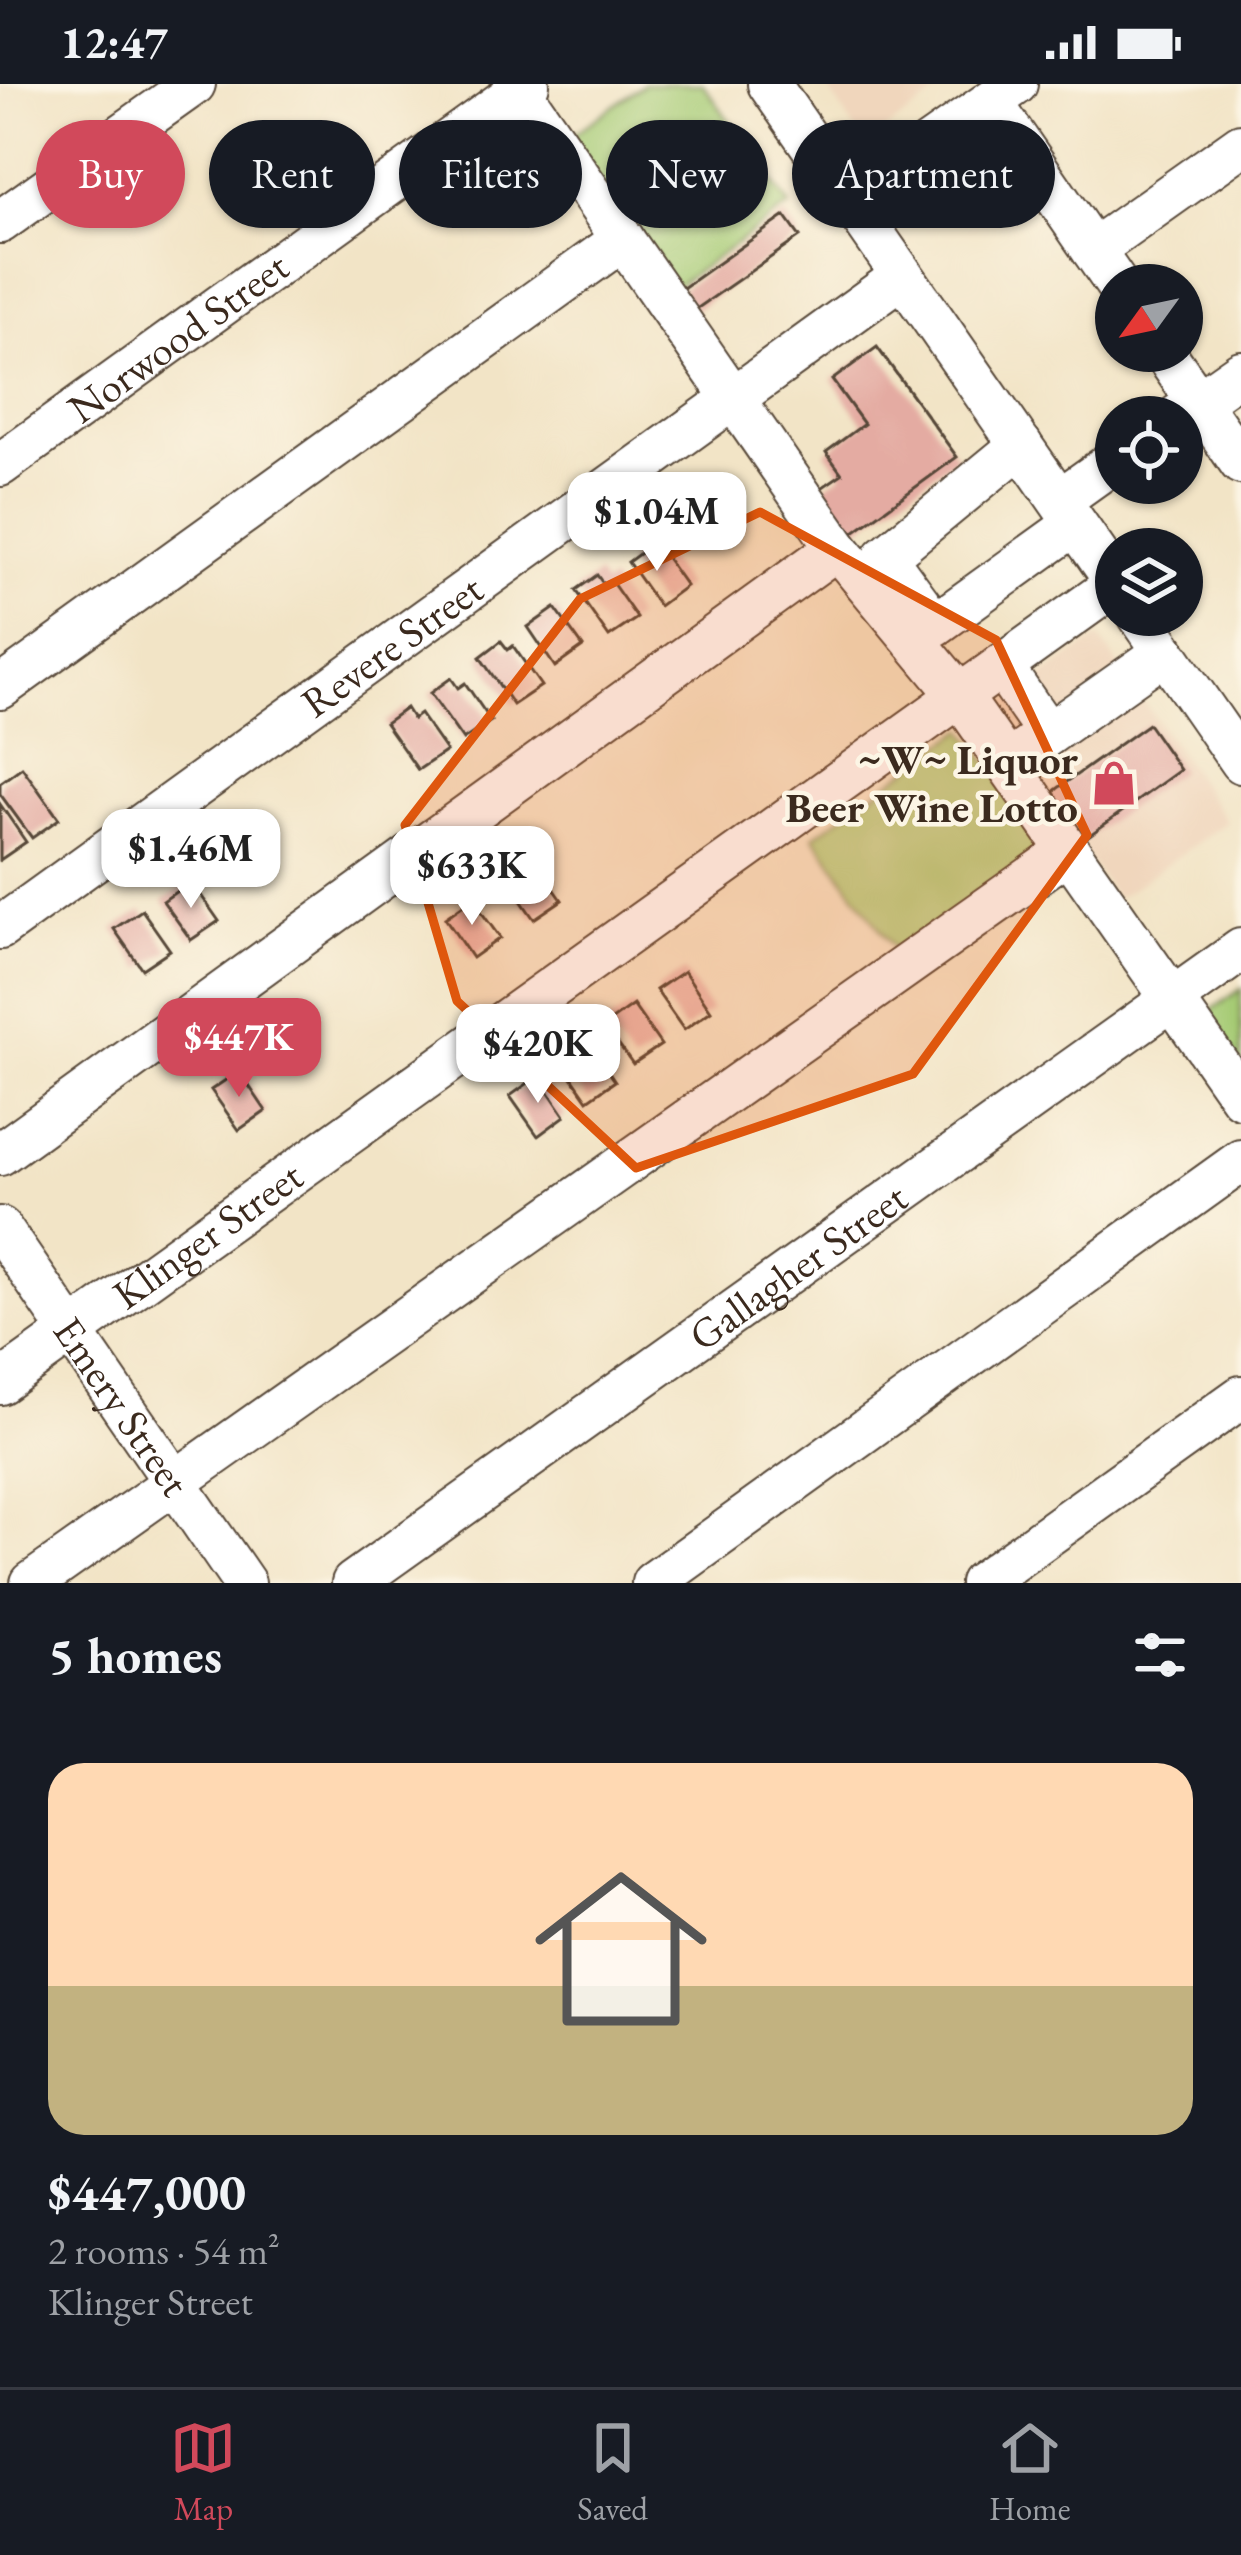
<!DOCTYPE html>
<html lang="en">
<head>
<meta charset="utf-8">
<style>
	:root { --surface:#171b24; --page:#242831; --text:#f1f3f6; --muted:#9ea1a6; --line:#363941; --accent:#d1495b }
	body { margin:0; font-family:"EB Garamond",serif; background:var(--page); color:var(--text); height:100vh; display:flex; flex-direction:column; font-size:45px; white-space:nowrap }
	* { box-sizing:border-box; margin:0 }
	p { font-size:39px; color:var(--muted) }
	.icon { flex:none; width:66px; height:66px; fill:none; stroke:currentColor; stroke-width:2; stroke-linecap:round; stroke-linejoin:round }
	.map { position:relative; height:1499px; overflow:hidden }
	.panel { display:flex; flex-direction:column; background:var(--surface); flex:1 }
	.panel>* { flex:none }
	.guide { position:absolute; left:36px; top:36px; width:1170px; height:108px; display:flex; gap:24px }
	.needle { width:78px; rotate:237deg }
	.tools { position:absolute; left:1095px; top:180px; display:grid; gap:24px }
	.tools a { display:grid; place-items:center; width:108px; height:108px; border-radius:50%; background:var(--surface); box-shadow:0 3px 9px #0004; font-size:60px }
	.price { position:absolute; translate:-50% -102px; padding:0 27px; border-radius:24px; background:#fff; color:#222; font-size:39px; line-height:78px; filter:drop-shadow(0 3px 6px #0008) }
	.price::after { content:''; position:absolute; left:50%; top:72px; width:36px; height:27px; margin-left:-18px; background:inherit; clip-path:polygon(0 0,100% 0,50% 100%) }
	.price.selected { background:var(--accent); color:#fff }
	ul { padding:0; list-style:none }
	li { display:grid; align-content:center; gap:24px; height:636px; padding:0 48px }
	li span { display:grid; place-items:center; height:372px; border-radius:36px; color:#555 }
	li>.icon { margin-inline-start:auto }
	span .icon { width:216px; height:216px; fill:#fffc; stroke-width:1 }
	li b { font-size:51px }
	h2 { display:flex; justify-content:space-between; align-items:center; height:144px; padding:0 48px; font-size:51px }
	.tag { padding:0 42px; border-radius:54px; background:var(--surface); box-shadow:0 3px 9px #0004; font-size:42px; line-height:108px }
	.tag.selected { background:var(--accent); color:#fff }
	.status { display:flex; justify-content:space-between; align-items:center; height:84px; padding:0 60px; background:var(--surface); direction:ltr }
	.status svg { height:33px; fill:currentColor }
	.tab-bar { display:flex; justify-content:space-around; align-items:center; height:168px; border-top:3px solid var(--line); background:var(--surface); font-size:33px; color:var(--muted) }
	.tab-bar a { display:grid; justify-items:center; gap:6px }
	.tab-bar .selected { color:var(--accent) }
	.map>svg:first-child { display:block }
</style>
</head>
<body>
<div class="status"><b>12:47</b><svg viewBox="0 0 49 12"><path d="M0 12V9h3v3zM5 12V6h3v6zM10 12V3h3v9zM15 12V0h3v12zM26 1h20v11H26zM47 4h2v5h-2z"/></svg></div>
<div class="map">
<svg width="1241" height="1499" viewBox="0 0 1241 1499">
	<rect width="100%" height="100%" fill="#fcf5e5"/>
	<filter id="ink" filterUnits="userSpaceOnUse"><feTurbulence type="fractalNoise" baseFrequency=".00833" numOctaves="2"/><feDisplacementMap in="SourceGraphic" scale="24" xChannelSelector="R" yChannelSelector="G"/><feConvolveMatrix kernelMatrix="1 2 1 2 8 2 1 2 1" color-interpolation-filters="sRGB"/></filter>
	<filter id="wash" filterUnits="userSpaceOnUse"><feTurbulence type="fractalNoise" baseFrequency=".004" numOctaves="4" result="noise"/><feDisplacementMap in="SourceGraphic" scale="48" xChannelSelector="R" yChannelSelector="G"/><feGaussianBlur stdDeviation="2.7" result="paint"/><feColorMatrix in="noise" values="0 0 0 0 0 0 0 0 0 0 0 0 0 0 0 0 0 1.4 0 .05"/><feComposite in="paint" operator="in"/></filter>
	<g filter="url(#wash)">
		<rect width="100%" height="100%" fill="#f2e4c6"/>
		<path fill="#f0d6bc" d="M825 0H951L865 60Z
			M1099 553 1227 738 1116 815 988 630Z"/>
		<path fill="#a6cb74" stroke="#707a49" stroke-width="3" d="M644 0H703L790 122 673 204 567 55Z
			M964 645 1057 776 906 882 814 752Z
			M1241 905V998L1198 936Z"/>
		<g id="blocks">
			<path fill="#e4aba2" d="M785 132 800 153 695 226 680 206Z
				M877 263 957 373 850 451 817 407 842 390 826 368 864 340 832 296Z
				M655 458 686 502 659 522 628 478Z
				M597 491 604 501 611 497 637 534 609 553 576 506Z
				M555 524 583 563 555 583 528 543Z
				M501 557 508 566 513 562 541 602 513 621 480 573Z
				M451 594 458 604 465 599 491 637 463 656 430 609Z
				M406 624 413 635 420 630 446 667 418 686 385 639Z
				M1148 640 1180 686 1080 758 1047 712Z
				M22 683 59 735 32 754 0 710V699Z
				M0 720 26 758 0 776Z
				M534 776 562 816 534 835 506 795Z
				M191 797 219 837 191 856 163 817Z
				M472 815 500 854 472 874 445 834Z
				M142 826 170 866 142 885 114 845Z
				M684 887 711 927 684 946 656 906Z
				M633 921 661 961 633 980 605 941Z
				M588 957 615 997 588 1016 560 976Z
				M239 987 266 1027 239 1046 211 1006Z
				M538 992 565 1032 538 1052 510 1012Z"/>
		</g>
	</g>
	<g filter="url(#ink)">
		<use href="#blocks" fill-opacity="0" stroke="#564637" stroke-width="3"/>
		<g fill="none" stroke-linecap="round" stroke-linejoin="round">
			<g stroke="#564637" stroke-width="46">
				<g id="minor">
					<path d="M515 0 837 464 960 612 1241 1013"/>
					<path d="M769 0 1116 498"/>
					<path d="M991 18 1117 201"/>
					<path d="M849 117 1016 0"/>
					<path d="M0 138 194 0"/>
					<path d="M1093 166 1241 61"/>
					<path d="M1163 267 1241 379"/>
					<path d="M1178 332 1241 288"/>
					<path d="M1021 361 885 473 935 541 1075 440"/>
					<path id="s1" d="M0 381 528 0"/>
					<path d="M1060 416 1116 376"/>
					<path d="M1139 531 1241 678"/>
					<path d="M1001 582 1048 650"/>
					<path d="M0 604 623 155"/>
					<path d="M1020 670 1165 568"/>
					<path id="s2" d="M0 844 901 193"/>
					<path d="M0 1070 837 464"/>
					<path id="s3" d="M0 1144 244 1499"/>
					<path id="s4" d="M0 1299 1116 500"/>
					<path d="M32 1499 1069 767"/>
					<path id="s5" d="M353 1499 1241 866"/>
					<path d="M653 1499 1241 1077"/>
					<path d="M981 1499 1241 1313"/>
				</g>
			</g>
			<use href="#minor" stroke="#fff" stroke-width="42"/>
		</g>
	</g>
	<path fill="#df570d" fill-opacity="0.2" stroke="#df570d" stroke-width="9" stroke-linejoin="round" d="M760 428 996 556 1087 751 913 990 636 1084 457 917 405 741 580 515Z"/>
	<defs>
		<g id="shop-bare" transform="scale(3.6)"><path d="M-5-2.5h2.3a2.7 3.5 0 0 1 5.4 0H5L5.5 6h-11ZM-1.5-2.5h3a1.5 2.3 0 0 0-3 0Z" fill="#d1495b" stroke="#fcf5e5" stroke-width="2.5" paint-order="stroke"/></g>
	</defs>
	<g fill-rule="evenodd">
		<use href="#shop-bare" x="1114" y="699"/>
	</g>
	<g text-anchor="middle" stroke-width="9" stroke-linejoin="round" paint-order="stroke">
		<g font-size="42" fill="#3b2a1e" stroke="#fcf5e5">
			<text dy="15" stroke="none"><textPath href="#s1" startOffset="219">Norwood Street</textPath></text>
			<text dy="15" stroke="none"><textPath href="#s2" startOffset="483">Revere Street</textPath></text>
			<text dy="15" stroke="none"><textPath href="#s4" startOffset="255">Klinger Street</textPath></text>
			<text dy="15" stroke="none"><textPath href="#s5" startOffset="546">Gallagher Street</textPath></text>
			<text dy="15" stroke="none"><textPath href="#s3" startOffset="216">Emery Street</textPath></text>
		</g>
		<g font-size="42" font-weight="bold" fill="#3b2a1e" stroke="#fcf5e5" text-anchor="end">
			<text x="1078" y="690">~W~ Liquor<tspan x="1078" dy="48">Beer Wine Lotto</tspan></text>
		</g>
	</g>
</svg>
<div class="tools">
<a><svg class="needle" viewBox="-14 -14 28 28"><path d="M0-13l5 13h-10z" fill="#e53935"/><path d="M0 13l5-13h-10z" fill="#9ea1a6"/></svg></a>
<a><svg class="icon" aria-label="locate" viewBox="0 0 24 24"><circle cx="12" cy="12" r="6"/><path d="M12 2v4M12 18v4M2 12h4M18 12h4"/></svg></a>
<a><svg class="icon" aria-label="layers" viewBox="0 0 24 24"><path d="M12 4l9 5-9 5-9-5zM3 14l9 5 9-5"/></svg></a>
</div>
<b class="price" style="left:657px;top:490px">$1.04M</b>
<b class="price" style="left:191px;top:827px">$1.46M</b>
<b class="price" style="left:472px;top:844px">$633K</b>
<b class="price selected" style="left:239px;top:1016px">$447K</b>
<b class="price" style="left:538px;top:1022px">$420K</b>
<div class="guide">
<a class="tag selected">Buy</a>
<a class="tag">Rent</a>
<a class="tag">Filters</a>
<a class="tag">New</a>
<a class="tag">Apartment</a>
</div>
</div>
<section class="panel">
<h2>5 homes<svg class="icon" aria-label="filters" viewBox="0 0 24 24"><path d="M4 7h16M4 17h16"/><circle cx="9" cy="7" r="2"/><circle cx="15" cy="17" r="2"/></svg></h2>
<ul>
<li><span style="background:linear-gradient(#ffd9b3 60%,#c2b280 0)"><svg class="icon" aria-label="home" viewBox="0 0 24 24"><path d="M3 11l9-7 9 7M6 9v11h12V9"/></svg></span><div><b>$447,000</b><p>2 rooms · 54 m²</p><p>Klinger Street</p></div></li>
</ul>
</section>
<nav class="tab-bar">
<a class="selected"><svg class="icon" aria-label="map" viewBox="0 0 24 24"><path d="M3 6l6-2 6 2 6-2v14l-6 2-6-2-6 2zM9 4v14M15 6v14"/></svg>Map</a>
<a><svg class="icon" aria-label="saved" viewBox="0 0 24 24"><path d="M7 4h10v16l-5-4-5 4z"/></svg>Saved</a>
<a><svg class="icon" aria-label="home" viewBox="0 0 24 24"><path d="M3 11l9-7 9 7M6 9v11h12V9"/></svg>Home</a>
</nav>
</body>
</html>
